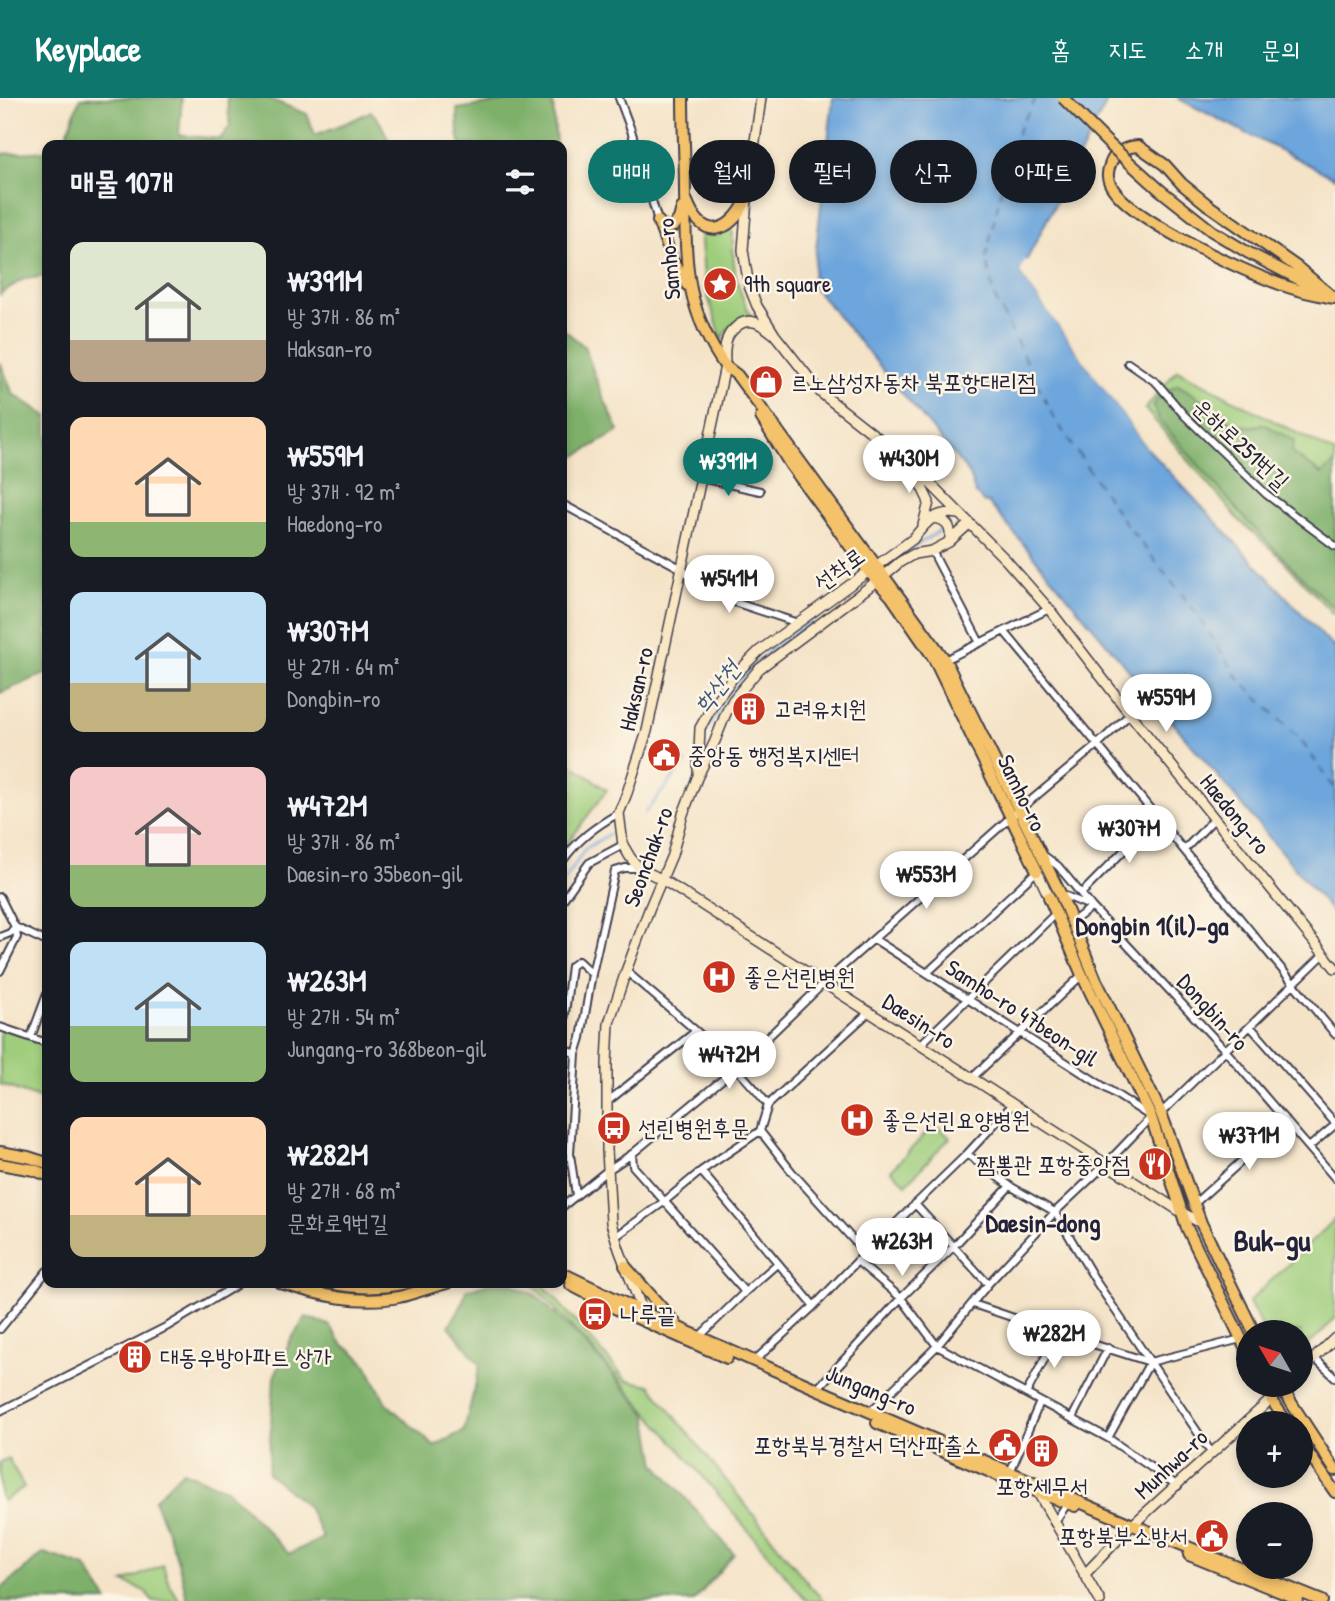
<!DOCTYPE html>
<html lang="ko">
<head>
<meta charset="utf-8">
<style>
	:root { --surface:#171b24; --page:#20242c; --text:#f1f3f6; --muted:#9ea1a6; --accent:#0f766e }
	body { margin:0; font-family:"Patrick Hand","Poor Story",sans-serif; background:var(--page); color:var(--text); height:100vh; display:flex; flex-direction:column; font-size:26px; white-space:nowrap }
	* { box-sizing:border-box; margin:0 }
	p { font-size:23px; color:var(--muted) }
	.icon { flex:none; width:38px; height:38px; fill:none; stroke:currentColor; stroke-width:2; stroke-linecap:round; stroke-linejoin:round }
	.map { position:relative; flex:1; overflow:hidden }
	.drawer { position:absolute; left:42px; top:42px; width:525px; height:1148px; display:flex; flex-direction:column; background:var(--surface); border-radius:14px; box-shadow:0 4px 10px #0003 }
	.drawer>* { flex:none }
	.guide { position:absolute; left:588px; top:42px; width:640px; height:63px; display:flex; gap:14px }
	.needle { width:46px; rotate:309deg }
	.buttons { position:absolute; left:1236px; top:1222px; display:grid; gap:14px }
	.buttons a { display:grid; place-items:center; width:77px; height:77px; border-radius:50%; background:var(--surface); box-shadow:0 4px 10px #0003; font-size:35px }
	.price { position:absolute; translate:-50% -60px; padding:0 16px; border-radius:24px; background:#fff; color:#222; font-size:23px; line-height:46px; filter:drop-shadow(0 2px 4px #0008) }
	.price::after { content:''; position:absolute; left:50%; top:42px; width:21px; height:16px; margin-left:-10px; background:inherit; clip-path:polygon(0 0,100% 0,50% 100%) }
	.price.selected { background:var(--accent); color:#fff }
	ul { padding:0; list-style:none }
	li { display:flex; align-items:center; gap:21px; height:175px; padding:0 28px }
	li span { display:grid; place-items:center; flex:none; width:196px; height:140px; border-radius:14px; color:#555 }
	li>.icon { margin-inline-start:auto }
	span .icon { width:84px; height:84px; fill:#fffc; stroke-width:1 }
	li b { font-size:30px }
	h2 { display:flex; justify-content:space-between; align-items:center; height:84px; padding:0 28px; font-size:30px }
	.tag { padding:0 24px; border-radius:32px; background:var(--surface); box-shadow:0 4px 10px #0003; font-size:24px; line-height:63px }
	.tag.selected { background:var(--accent); color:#fff }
	header { display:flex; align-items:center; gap:42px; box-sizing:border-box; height:98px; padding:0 35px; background:var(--accent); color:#fff }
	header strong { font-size:33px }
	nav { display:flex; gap:38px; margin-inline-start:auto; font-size:24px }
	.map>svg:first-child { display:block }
</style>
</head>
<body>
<header>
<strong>Keyplace</strong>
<nav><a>홈</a><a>지도</a><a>소개</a><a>문의</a></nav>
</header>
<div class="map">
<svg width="1335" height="1503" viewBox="0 0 1335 1503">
	<rect width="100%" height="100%" fill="#fcf5e5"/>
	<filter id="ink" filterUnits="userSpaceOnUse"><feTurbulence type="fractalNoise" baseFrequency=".0143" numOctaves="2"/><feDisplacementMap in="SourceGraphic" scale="14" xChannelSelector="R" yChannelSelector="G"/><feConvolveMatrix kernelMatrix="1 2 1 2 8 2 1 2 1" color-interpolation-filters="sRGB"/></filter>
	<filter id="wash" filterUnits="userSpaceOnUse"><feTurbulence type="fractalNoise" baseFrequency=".00686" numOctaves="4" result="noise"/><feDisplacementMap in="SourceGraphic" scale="28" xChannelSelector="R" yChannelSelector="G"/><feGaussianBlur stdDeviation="1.57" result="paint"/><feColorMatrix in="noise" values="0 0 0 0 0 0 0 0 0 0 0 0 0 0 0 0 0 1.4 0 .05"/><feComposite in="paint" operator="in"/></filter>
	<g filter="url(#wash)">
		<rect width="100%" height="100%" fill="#f4e3c7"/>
		<path fill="#9ecd7b" stroke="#60785b" stroke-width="2" d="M729 130 733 135C732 167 736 189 751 218 736 222 729 227 722 241L705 190 700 133Z
			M1177 272 1335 355V515L1333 516 1278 457 1240 423 1145 311Z
			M562 659 607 692 562 752Z
			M0 929 47 945V1003L0 986Z
			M935 1026 950 1040 906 1086 891 1072Z
			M1335 1121V1221L1300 1255V1234H1264L1249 1204Z
			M531 1185H542L626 1282 650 1287 811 1489 824 1503H807C717 1395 628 1287 531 1185Z
			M8 1360 24 1389 3 1403 0 1398V1364Z
			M163 1467 169 1485 180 1503H152L145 1493 124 1484Z"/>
		<path fill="#7eb06b" stroke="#506953" stroke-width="2" d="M80 0H182L179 37 220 41 230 28 227 0H267L307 16 315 37 351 23 371 13 380 24 391 47H63Z
			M524 0H545L553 5 556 47H461L458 36 457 11Z
			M47 53V178L24 181 1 195 0 198V56Z
			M562 230 584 248 603 299 619 333 562 366Z
			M0 264 13 296 47 318V575L0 595Z
			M1178 287C1184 291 1192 295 1198 299 1220 316 1234 335 1264 326L1294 343 1292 355 1322 376 1335 365V509L1329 506 1247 423 1160 323 1153 308 1160 297Z
			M489 1185H511L537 1198 586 1246 647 1316 656 1366 734 1456 694 1503H187C181 1466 169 1436 154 1402L183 1373 228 1392 289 1456 323 1440 308 1409 268 1375 274 1279 290 1243 306 1219 329 1227 343 1247 353 1253 366 1266 386 1305 434 1348 464 1333 480 1267 449 1228 462 1207 466 1192Z
			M44 1455 86 1469 108 1503H0L1 1491Z"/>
		<path fill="#6da6dc" stroke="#48648c" stroke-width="2" d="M833 0H1109L1020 175 1147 350 1332 548 1335 547V818L988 404 984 405 975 395 969 375 812 187Z
			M1177 0H1335V80Z"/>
		<path fill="#f4e3c7" d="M1025 162 1029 163 1024 174 1150 348 1147 350 1020 175Z"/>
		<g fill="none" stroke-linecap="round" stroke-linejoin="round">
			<path stroke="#6da6dc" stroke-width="2.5" d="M899 458 941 432
				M705 636 732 594 747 574 770 553 859 487
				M645 715 686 664
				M562 786 585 751 609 736"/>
			<path stroke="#40577b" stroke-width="2" stroke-dasharray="9 7" stroke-linecap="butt" d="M1036 0 1019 31 1003 84 986 159 994 198 1053 318 1119 417 1197 516 1239 581 1302 644 1335 691"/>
		</g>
	</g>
	<g filter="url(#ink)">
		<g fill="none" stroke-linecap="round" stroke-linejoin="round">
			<g stroke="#423f50" stroke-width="10">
				<path id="street" d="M619 0 631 32 658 123
					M1128 265 1157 285 1184 317 1266 396 1335 448
					M701 380 760 393
					M562 406 682 471 705 491 734 504 798 525
					M932 453 980 545
					M1004 533 1335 936
					M945 562 1049 511
					M1184 752 1215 720
					M1043 757 1058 768 1092 809 1225 952 1335 1080
					M562 764C577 742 596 728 619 715
					M1061 796 1090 808
					M1081 796 1157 719
					M0 799 15 829 17 839 0 873
					M562 803 589 765 623 747
					M1072 824 1092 809
					M15 829 47 844
					M0 839 10 835 15 829
					M626 873C674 915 729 956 768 1007
					M927 875 1037 773
					M1250 928 1335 1025
					M0 929 47 945
					M31 939 47 896
					M562 939 571 868 578 863 592 876
					M920 947 1056 815
					M562 950 576 956
					M972 980 1082 877
					M607 1004 696 933
					M1161 1015 1324 856
					M760 1033 792 1074 865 1155
					M1309 1049 1335 1027
					M632 1056 633 1068 745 1194
					M967 1056 1010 1088 1055 1114 1097 1185 1211 1354
					M701 1073 814 1208
					M576 1097 570 1056 576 956 581 940 592 876 615 773 625 770H639
					M915 1106 988 1186
					M1194 1106 1286 1023
					M562 1109 608 1072 632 1056 735 971 824 885 1011 719 1097 647 1130 616
					M615 1139 665 1103 701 1073 760 1033 768 1007 869 914
					M857 1163 901 1200 937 1248 1108 1340 1178 1388
					M973 1206 1058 1235 1150 1264 1241 1241
					M0 1231 47 1173
					M699 1239 745 1194 778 1165
					M1314 1260 1335 1279
					M753 1264 814 1208 865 1155 967 1056 1013 1006
					M817 1291 901 1200 953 1149 1010 1088
					M1026 1296 1058 1235
					M0 1313 168 1228 230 1191 239 1185
					M870 1314 937 1248 988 1186 1055 1114 1106 1066 1151 1019 874 841
					M1072 1320 1108 1250
					M1108 1340 1150 1264
					M1010 1374 1040 1304
					M1054 1425 1067 1406"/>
			</g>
			<g stroke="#423f50" stroke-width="12">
				<path id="secondary" d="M761 0 747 101 743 152 749 188 757 208 775 237 821 295 909 364 1006 462 1049 511 1130 616 1335 870
					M775 237C763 227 749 216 735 230 730 234 727 239 726 245 724 252 725 260 725 268L647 633 627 695 619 715 623 747 630 759 639 770 663 782 1181 1114 1201 1125
					M915 375 929 404 923 427
					M932 420C947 421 953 429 949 444
					M698 675 700 630 713 607 734 578 759 553 913 441C927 423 936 412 959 416
					M1037 773 1049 799
					M644 1217 619 1151 611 1125 607 1052V966L609 925 626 873 650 809 672 757 683 716 697 680 715 643 726 615 733 602 759 571 877 483 900 464 914 456 932 453 949 444 969 426
					M1300 1274 1335 1240
					M1037 1393 1100 1503
					M1084 1477 1129 1430 1288 1286"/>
			</g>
			<g stroke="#423f50" stroke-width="14">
				<path id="primary" d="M683 0C683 31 685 61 685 92 686 164 683 209 727 271
					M1138 48 1165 67 1182 86 1208 107 1297 169 1334 200C1317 197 1299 193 1282 187 1246 174 1121 119 1109 83 1107 78 1108 72 1110 67 1114 54 1126 49 1138 48Z
					M1160 92 1212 133 1247 154 1314 189
					M687 103C703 144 730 136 747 101
					M658 123 673 164 687 187
					M658 123C663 129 667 132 674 128L679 121 682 110
					M725 268 737 277 945 562 1060 795 1096 882 1161 1015 1201 1125 1254 1234
					M761 319 790 366 869 474 891 498 933 559 1037 773
					M1049 799 1082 877 1151 1019 1187 1130 1248 1255
					M0 1054 28 1059 47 1065
					M0 1066 34 1072 47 1077
					M625 1168 676 1226
					M562 1175 643 1214 817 1291 1133 1427 1322 1503
					M281 1185C318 1197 360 1207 399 1199 415 1195 431 1189 447 1185
					M329 1185C355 1191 381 1191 407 1185
					M571 1187 617 1211 727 1260
					M1264 1286 1271 1301 1287 1325
					M1279 1286 1335 1372
					M877 1325 1037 1394 1075 1408
					M1300 1343 1335 1394
					M1189 1457 1298 1501"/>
			</g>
			<use href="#street" stroke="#fff" stroke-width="6"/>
			<use href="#secondary" stroke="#fae7c3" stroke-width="9"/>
			<use href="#primary" stroke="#f3c26a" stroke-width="10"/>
			<g stroke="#423f50" stroke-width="14" stroke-linecap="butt">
				<path id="primary-bridge" d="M1063 0 1110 47 1160 92"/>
			</g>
			<use href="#primary-bridge" stroke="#f3c26a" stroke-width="10"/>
		</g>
	</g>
	<defs>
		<g id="sight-disc" transform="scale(1.75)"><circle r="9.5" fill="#c8321e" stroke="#fcf5e5"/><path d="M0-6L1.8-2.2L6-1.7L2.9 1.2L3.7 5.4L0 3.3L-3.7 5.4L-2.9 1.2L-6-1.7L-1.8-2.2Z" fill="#fff"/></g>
		<g id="shop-disc" transform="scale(1.75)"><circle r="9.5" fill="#c8321e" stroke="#fcf5e5"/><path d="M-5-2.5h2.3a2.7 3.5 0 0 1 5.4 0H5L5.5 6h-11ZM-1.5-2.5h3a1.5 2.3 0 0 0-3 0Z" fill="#fff"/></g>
		<g id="building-disc" transform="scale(1.75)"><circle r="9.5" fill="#c8321e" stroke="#fcf5e5"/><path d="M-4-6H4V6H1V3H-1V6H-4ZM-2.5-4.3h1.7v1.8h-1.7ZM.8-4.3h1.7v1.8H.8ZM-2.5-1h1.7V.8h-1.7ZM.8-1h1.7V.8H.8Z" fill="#fff"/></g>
		<g id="civic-disc" transform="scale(1.75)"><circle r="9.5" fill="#c8321e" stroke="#fcf5e5"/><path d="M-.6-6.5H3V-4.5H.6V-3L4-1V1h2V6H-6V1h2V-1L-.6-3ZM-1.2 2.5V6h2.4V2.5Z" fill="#fff"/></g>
		<g id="hospital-disc" transform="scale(1.75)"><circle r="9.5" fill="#c8321e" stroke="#fcf5e5"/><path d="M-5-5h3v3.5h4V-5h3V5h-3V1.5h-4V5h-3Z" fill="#fff"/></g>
		<g id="bus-disc" transform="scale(1.75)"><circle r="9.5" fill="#c8321e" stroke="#fcf5e5"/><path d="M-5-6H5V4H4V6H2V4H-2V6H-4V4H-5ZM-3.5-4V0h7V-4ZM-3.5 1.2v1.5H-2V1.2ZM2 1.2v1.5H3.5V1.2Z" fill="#fff"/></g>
		<g id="restaurant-disc" transform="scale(1.75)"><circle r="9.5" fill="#c8321e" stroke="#fcf5e5"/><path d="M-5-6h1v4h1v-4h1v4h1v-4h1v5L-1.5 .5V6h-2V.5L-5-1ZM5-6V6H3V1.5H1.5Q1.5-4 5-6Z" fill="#fff"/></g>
	</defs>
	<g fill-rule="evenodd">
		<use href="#sight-disc" x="720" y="186"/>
		<use href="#shop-disc" x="766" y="284"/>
		<use href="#building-disc" x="749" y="611"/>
		<use href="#civic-disc" x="664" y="657"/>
		<use href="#hospital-disc" x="719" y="879"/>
		<use href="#hospital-disc" x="857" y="1022"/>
		<use href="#bus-disc" x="614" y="1030"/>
		<use href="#restaurant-disc" x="1155" y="1066"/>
		<use href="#bus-disc" x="595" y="1216"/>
		<use href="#building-disc" x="135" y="1259"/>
		<use href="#civic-disc" x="1005" y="1347"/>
		<use href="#building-disc" x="1042" y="1353"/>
		<use href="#civic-disc" x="1212" y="1438"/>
	</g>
	<g text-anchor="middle" stroke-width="5" stroke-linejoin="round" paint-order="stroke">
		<g font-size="23" fill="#22223b" stroke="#fcf5e5">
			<text transform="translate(669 161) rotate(-95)" y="8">Samho-ro</text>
			<text transform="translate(1241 346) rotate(43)" y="8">운하로251번길</text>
			<text transform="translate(839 471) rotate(-36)" y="8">선착로</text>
			<text transform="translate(636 591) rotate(-77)" y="8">Haksan-ro</text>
			<text transform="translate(1022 695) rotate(64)" y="8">Samho-ro</text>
			<text transform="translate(1235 716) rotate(51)" y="8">Haedong-ro</text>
			<text transform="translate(648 759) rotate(-70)" y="8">Seonchak-ro</text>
			<text transform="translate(1213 914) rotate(48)" y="8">Dongbin-ro</text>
			<text transform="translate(1022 915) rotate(33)" y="8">Samho-ro 47beon-gil</text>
			<text transform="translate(919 923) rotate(33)" y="8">Daesin-ro</text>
			<text transform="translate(871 1292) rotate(23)" y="8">Jungang-ro</text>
			<text transform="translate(1171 1366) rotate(-43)" y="8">Munhwa-ro</text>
		</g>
		<g font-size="23" fill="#22223b" stroke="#fcf5e5" text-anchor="start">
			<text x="744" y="194">9th square</text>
			<text x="790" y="292">르노삼성자동차 북포항대리점</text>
			<text x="774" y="619">고려유치원</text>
			<text x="688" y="665">중앙동 행정복지센터</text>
			<text x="744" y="887">좋은선린병원</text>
			<text x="882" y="1030">좋은선린요양병원</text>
			<text x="638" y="1038">선린병원후문</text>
			<text x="1130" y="1074" text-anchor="end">짬뽕관 포항중앙점</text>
			<text x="620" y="1224">나루끝</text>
			<text x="160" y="1267">대동우방아파트 상가</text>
			<text x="981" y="1355" text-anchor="end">포항북부경찰서 덕산파출소</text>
			<text x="1042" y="1396" text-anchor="middle">포항세무서</text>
			<text x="1188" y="1446" text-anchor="end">포항북부소방서</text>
		</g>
		<g font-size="24" font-style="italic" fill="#40577b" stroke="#fcf5e5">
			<text transform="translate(717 589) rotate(-53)" y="8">학산천</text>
		</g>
		<g font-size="26" font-weight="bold" fill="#22223b" stroke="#fcf5e5">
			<text x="1152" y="837">Dongbin 1(il)-ga</text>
			<text x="1043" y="1134">Daesin-dong</text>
		</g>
		<g font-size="30" font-weight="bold" fill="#22223b" stroke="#fcf5e5">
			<text x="1272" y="1153">Buk-gu</text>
		</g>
	</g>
</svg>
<div class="buttons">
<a><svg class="needle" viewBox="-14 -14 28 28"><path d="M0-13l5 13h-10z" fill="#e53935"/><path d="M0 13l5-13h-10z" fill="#9ea1a6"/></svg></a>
<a>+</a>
<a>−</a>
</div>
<b class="price" style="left:909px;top:397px">₩430M</b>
<b class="price selected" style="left:728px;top:400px">₩391M</b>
<b class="price" style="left:729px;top:517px">₩541M</b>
<b class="price" style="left:1166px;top:636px">₩559M</b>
<b class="price" style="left:1129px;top:767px">₩307M</b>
<b class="price" style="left:926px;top:813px">₩553M</b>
<b class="price" style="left:729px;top:993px">₩472M</b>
<b class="price" style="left:1249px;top:1074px">₩371M</b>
<b class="price" style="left:902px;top:1180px">₩263M</b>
<b class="price" style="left:1054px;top:1272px">₩282M</b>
<div class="guide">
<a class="tag selected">매매</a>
<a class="tag">월세</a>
<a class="tag">필터</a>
<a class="tag">신규</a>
<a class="tag">아파트</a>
</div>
<section class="drawer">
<h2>매물 10개<svg class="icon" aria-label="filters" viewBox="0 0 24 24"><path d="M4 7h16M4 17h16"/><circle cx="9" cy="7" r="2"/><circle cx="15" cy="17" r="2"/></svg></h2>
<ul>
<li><span style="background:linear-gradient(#dfe7d0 70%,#b9a48a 0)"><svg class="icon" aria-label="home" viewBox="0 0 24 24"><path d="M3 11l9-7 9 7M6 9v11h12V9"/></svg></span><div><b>₩391M</b><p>방 3개 · 86 m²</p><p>Haksan-ro</p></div></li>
<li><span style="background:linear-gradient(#ffd9b3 75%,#8fb573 0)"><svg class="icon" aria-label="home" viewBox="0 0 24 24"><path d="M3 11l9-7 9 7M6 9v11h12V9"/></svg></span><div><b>₩559M</b><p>방 3개 · 92 m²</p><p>Haedong-ro</p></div></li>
<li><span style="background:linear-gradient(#bfe0f5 65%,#c2b280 0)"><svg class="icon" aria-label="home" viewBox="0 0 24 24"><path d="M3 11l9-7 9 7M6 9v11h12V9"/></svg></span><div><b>₩307M</b><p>방 2개 · 64 m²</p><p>Dongbin-ro</p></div></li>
<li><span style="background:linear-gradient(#f6c9c9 70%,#8fb573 0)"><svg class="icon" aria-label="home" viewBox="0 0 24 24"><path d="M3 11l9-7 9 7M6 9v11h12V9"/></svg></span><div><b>₩472M</b><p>방 3개 · 86 m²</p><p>Daesin-ro 35beon-gil</p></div></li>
<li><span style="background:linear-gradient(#bfe0f5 60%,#8fb573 0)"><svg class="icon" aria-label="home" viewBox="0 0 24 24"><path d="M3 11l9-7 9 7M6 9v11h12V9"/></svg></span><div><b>₩263M</b><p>방 2개 · 54 m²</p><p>Jungang-ro 368beon-gil</p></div></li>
<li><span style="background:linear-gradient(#ffd9b3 70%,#c2b280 0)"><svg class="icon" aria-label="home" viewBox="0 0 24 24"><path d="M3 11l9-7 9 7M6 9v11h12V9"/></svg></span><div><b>₩282M</b><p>방 2개 · 68 m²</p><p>문화로9번길</p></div></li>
</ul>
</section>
</div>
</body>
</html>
